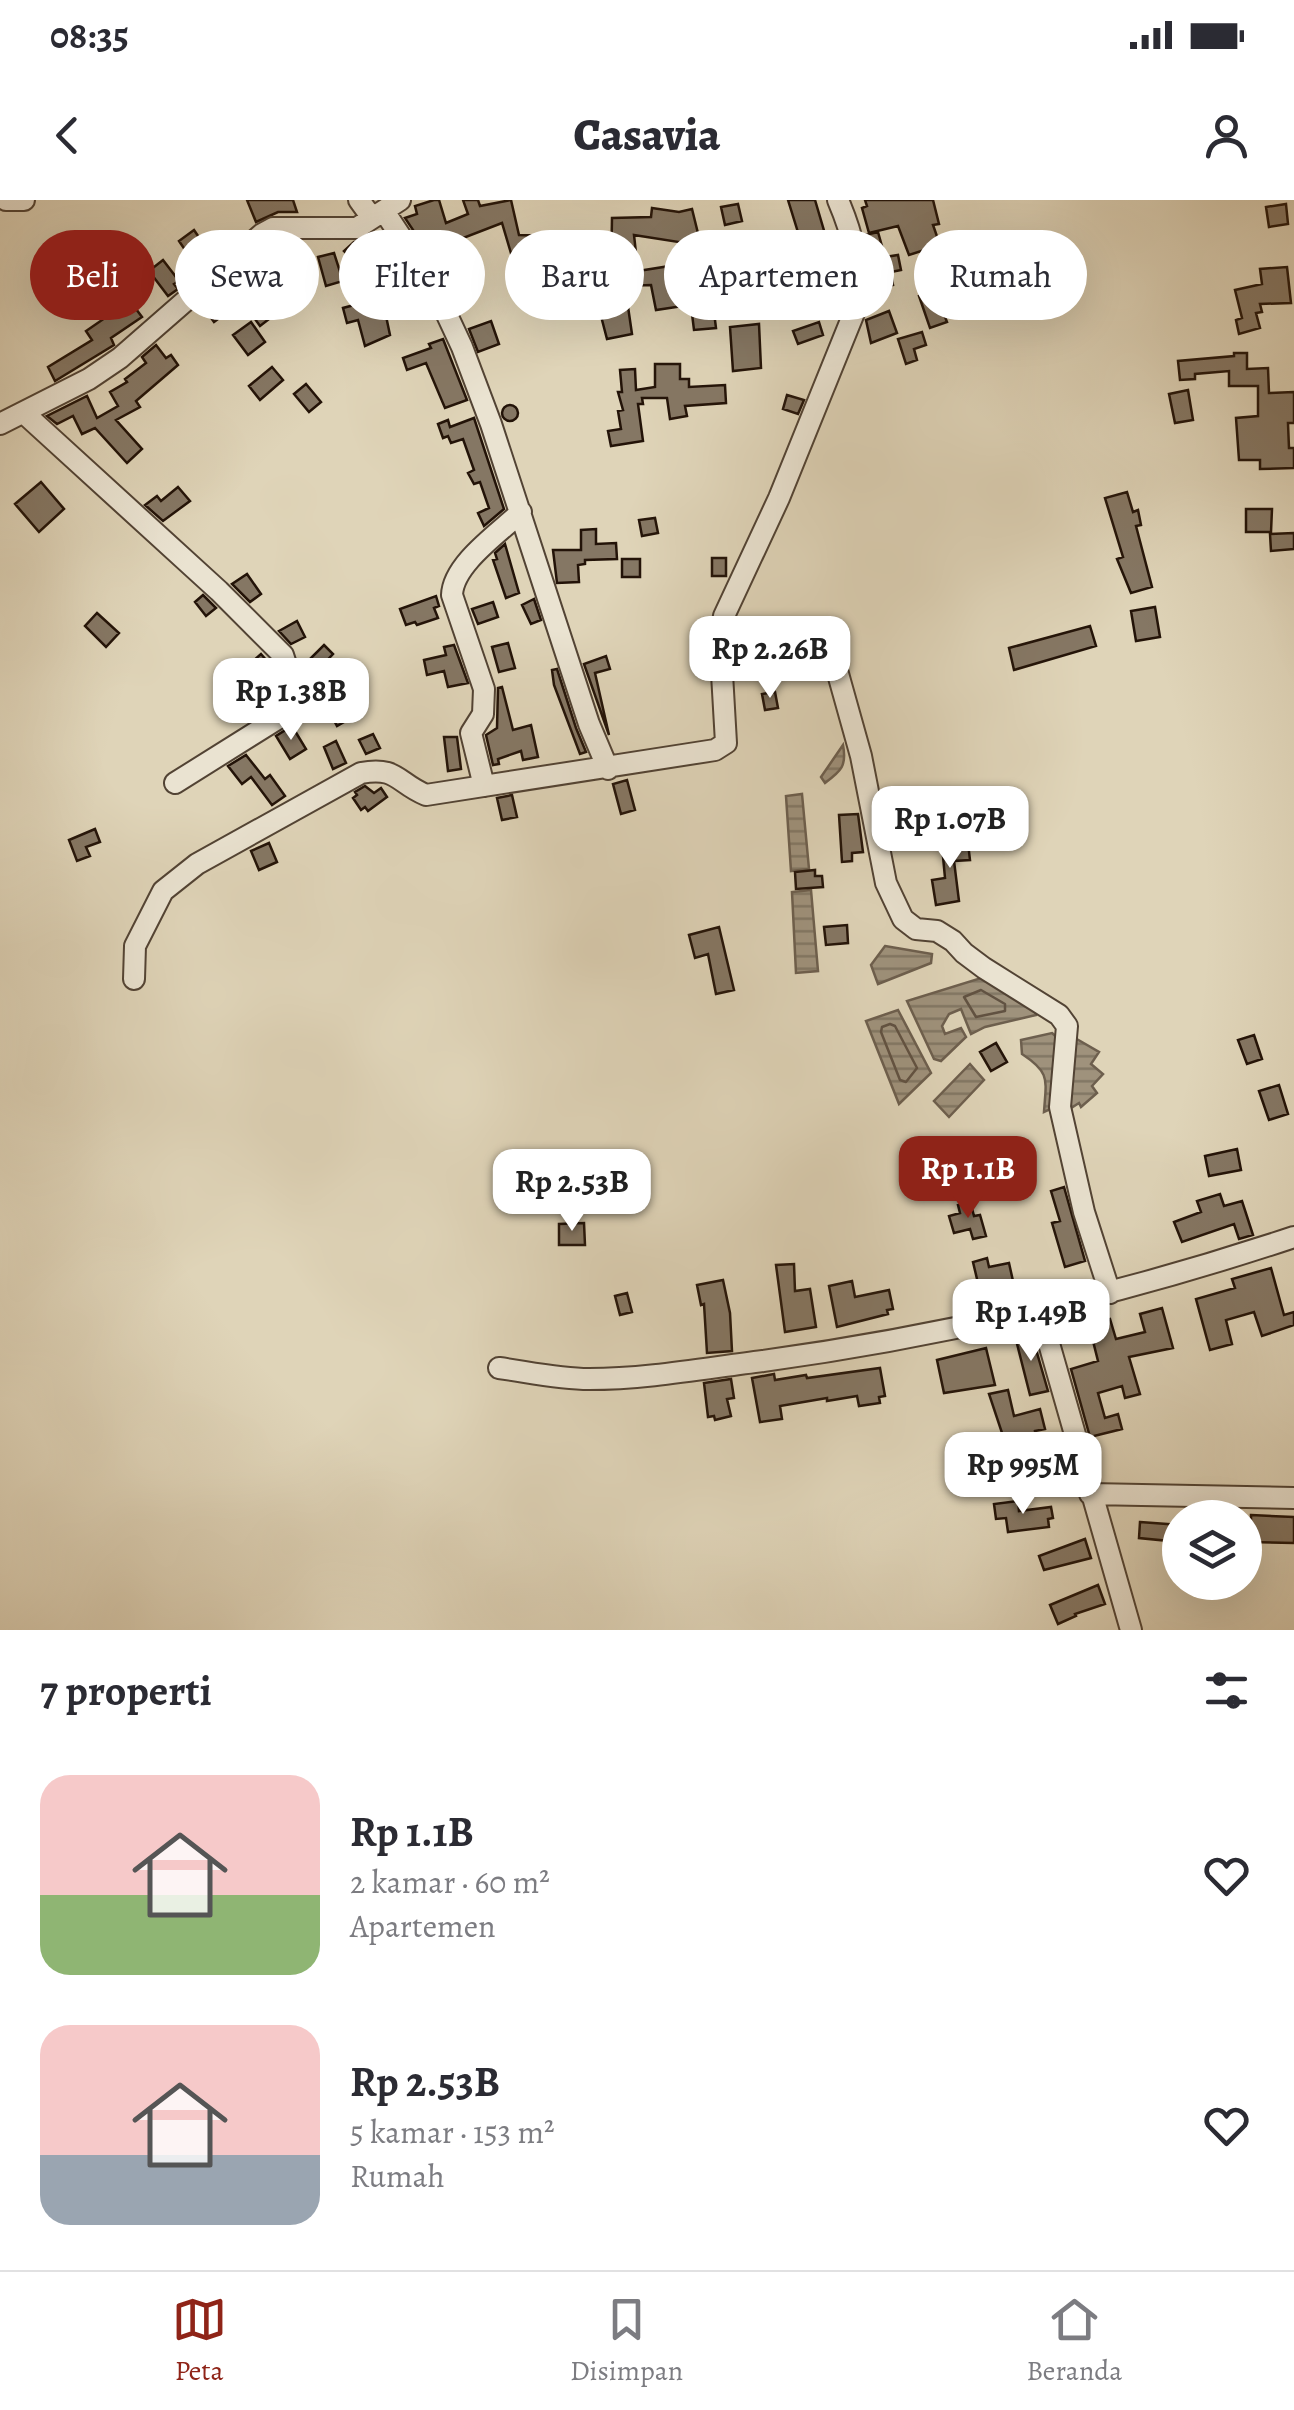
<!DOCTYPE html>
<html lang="id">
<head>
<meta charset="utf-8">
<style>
	:root { --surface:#fff; --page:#f7f7f7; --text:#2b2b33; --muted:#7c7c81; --line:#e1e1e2; --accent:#8f2418 }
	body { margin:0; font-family:Alegreya,serif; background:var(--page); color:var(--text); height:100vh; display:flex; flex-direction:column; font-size:38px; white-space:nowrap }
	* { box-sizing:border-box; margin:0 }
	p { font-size:32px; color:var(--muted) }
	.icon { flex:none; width:55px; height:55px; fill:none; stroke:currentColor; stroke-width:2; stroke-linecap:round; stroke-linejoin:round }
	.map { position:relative; height:1430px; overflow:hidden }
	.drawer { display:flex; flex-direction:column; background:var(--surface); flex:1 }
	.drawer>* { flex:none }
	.banner { position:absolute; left:30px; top:30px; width:1235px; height:90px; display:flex; gap:20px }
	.tools { position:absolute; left:1162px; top:1300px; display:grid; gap:20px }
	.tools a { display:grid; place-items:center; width:100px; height:100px; border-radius:50%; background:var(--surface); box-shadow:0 10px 40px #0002; font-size:50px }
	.price { position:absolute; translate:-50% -85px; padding:0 22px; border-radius:20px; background:#fff; color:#222; font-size:32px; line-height:65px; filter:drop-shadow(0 2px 5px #0008) }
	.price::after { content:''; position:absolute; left:50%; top:60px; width:30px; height:22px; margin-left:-15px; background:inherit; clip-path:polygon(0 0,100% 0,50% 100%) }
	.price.current { background:var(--accent); color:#fff }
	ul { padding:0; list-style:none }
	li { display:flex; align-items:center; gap:30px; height:250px; padding:0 40px }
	li span { display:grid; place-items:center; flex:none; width:280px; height:200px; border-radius:30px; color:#555 }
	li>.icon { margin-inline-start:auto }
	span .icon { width:120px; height:120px; fill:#fffc; stroke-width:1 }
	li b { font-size:42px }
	h2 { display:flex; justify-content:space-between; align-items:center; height:120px; padding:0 40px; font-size:42px }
	.pill { padding:0 35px; border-radius:45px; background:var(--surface); box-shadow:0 10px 40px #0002; font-size:35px; line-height:90px }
	.pill.current { background:var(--accent); color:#fff }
	.status { display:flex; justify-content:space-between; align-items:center; height:70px; padding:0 50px; background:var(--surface); direction:ltr }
	.status svg { height:28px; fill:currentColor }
	header { display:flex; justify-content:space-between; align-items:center; height:130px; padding:0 40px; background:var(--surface); font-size:45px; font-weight:800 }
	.tab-bar { display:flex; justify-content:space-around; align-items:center; height:140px; border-top:2px solid var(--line); background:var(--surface); font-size:28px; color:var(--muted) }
	.tab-bar a { display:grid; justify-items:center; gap:5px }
	.tab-bar .current { color:var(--accent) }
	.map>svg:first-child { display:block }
</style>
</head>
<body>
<div class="status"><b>08:35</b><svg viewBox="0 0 49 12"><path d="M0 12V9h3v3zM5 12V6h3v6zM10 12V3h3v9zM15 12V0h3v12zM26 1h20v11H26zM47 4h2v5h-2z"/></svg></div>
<header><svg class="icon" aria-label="back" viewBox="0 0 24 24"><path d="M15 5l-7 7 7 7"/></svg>Casavia<svg class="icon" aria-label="person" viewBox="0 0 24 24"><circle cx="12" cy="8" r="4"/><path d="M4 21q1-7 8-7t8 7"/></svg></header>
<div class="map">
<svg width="1294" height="1430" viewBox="0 0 1294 1430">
	<defs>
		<pattern id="water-rules" width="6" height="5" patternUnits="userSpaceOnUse" patternTransform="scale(2.5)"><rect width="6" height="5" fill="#9f927c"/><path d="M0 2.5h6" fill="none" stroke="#817664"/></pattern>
	</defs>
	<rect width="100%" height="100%" fill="#dfd4b8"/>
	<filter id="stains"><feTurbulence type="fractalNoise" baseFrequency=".002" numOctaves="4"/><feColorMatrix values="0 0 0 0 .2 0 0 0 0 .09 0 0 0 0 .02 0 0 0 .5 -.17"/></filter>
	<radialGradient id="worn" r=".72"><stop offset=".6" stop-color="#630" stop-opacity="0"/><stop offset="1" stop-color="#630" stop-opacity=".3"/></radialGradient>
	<path fill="url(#water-rules)" stroke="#6d5f4e" stroke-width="2.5" d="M843 545C847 566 841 571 825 583L821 577Z
		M802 594 809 669 791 671 786 596Z
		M811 690 818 771 796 773 792 692Z
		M885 746 932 754 931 763 878 784 871 765Z
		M981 778 1035 809 1036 815 985 827 971 834 961 809 949 814 942 826 945 834 961 828 966 837 941 861 934 859 907 801Z
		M898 810 931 873 899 904 866 821Z
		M1052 833 1060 840 1055 907 1044 912C1046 880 1051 873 1022 854L1021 840Z
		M1075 838 1099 852 1091 864 1103 874 1092 886 1097 893 1081 907 1079 903 1068 910Z
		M970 864 984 880 949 917 934 901Z"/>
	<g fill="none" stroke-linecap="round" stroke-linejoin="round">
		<path stroke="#615242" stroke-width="2.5" d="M981 790 1005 804V811L976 817 964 797Z
			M890 824 895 826 917 868 906 882 900 880 881 832 882 827Z"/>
	</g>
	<path fill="#857764" stroke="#231308" stroke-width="2.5" d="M247 0H293L297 12H278L256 22Z
		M434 0H439L446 23 468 14 463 0H478L480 6 511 0 519 35 552 36 554 67 534 72 537 83 521 87 502 23 463 38 471 77 448 84 435 41 423 45 405 18 417 14 415 6Z
		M788 0H815L825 34 801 42Z
		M865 0H933L939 24 933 25 940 45 909 55 898 26 869 33 862 8 867 6Z
		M738 4 742 21 725 25 721 7Z
		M1286 4 1288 24 1269 27 1266 7Z
		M652 8 679 12 692 9 709 78 712 77 719 102 713 104 716 128 694 130 690 98 704 94 696 68 685 71 679 42 634 35 638 71 676 65 683 106 656 110 651 85 625 86 632 134 607 139 595 93 582 97 575 72 569 74 564 58 579 53 588 78 611 71 612 18 651 17Z
		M194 30 211 55 196 66 179 41Z
		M878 32 885 57 898 55 901 70 891 72 893 85 878 88 874 49 869 51 865 35Z
		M361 41 397 83 411 77 423 96 386 116 390 135 365 146 358 120 347 123 343 108 388 96 344 51 354 42Z
		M334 53 343 81 326 86 318 57Z
		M163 60 179 81 174 84 178 89 168 96 149 71Z
		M1287 67 1291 103 1260 104 1262 112 1256 113 1260 128 1239 134 1236 120 1242 118 1235 90 1262 84 1260 69Z
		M248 76 278 112 260 126 242 101 214 122 202 105 237 79 239 82Z
		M954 83 961 102 942 109 947 122 930 128 919 96Z
		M131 92 138 101 133 105 142 117 111 138 114 145 55 181 48 167 92 140 86 131 118 109 114 104Z
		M889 111 897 133 871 143 866 120Z
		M491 121 499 144 478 152 469 129Z
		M251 122 265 142 248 155 233 135Z
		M819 122 823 135 798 144 793 131Z
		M759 124 761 168 733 171 730 127Z
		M922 132 926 145 914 149 917 160 906 164 898 139Z
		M443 139 467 200 445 208 426 163 407 170 403 158 431 148 429 144Z
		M156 145 166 158 171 155 178 165 136 201 140 207 116 220 142 249 127 263 95 228 82 234 73 216 57 224 47 216 87 196 97 218 118 206 110 192 127 182 125 179 146 163 142 157Z
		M1234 153H1247V169L1268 168 1269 193 1294 192V223H1288L1289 248H1294V268L1260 269V260H1239L1236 218 1258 216V186H1229V171L1195 174V179L1180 180 1178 161 1234 156Z
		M655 164H680V179H689V187L725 185 726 203 685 206 687 216 670 219 667 198H642L643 204H638L643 241 611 246 608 231 621 229 618 211 623 210 618 192H622L620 170 635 169 636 190 655 187Z
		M272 167 283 180 260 200 249 186Z
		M306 184 321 202 309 212 294 194Z
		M1188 190 1193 220 1175 223 1169 194Z
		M787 195 804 200 798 214 783 209Z
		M502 213a8 8 0 1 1 16 0a8 8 0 1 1-16 0Z
		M474 218 504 309 484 326 478 313 489 308 480 282 474 284 468 273 474 270 463 239 451 243 448 236 443 238 438 224 448 220 450 227Z
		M41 282 64 309 39 332 15 304Z
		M178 287 190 301 163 321 145 305 157 296 161 301Z
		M1127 292 1133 312 1138 310 1141 325 1136 326 1152 387 1131 393 1117 359 1123 357 1105 298Z
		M1246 309H1272L1271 332H1246Z
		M655 318 658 333 642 336 639 320Z
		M596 329V344L616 343 617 359 585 360V364L578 365 579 382 557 383 553 350H581V330Z
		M1294 333V349L1271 351 1270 334Z
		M505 344 519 393 506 398 493 360 497 359 495 353Z
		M712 358H726V376H712Z
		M622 359H640V377H622Z
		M247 374 261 394 250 402 232 384Z
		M203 395 216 408 206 416 195 402Z
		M436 396 439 406 434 408 438 418 417 425 415 422 406 425 400 409Z
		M534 399 541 420 531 424 522 405Z
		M493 402 498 417 478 424 472 409Z
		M1155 407 1160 437 1136 441 1131 411Z
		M97 413 119 433 106 447 85 426Z
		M297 421 305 437 291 444 279 431Z
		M1090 426 1096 446 1014 470 1009 448Z
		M508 443 515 468 499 472 492 447Z
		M324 445 333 454 316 472 306 463Z
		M454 445 468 483 448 487 444 471 427 475 424 460 446 455 444 447Z
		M261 454 273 468 276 479 263 490 258 485 250 493 241 483 250 476 244 469Z
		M606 456 610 469 595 473 609 535 584 464Z
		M557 469 576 528 586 552 580 554 554 485 552 470Z
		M502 487 513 530 531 525 538 557 523 560 521 551 498 559 499 564 493 565 486 535 497 528 498 488Z
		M338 488 351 518 337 526 329 511 320 517 312 503Z
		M775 492 778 508 765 510 762 494Z
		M292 526 306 549 290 559 276 536Z
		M373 534 380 548 366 554 359 540Z
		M444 537H457L461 569 448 571Z
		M336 541 346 563 333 569 324 547Z
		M246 555 265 579 270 575 285 596 272 605 251 577 242 584 228 566Z
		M627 580 635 610 621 614 613 584Z
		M365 586 374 593 381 588 387 597 368 611 365 607 361 610 353 598 357 595 355 592Z
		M512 595 517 617 502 620 497 598Z
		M912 611 914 636 898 638 895 613Z
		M858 614 863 652 852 653V661L842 662 839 615Z
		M95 629 100 642 86 647 90 656 77 661 69 640Z
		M950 634 951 644 968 643 970 660 954 661 959 701 936 705 932 680 945 678 941 635Z
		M269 643 277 662 259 670 251 651Z
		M815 670V676H822L823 687 796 689 795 672Z
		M847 725 848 743 826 745 824 727Z
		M719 727 734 790 716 794 708 754 695 758 689 735Z
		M1254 835 1262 859 1247 864 1238 840Z
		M996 843 1007 862 991 871 980 852Z
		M1279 885 1288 914 1269 920 1259 891Z
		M1237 949 1241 970 1209 976 1205 956Z
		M1064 987 1085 1061 1065 1067 1052 1023 1060 1021 1051 991Z
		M1220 994 1224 1006 1242 1001 1253 1035 1239 1039 1234 1024 1182 1042 1174 1022 1201 1012 1197 1001Z
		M970 1001 974 1016 980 1015 986 1036 973 1039 970 1029 954 1033 949 1016 960 1013 958 1005Z
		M584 1023 585 1045H559V1024Z
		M987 1058 989 1067 1009 1063 1015 1090 981 1096 973 1062Z
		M794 1064 795 1091 810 1089 816 1127 785 1132 776 1065Z
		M1271 1068 1284 1115 1294 1112V1125L1262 1136 1254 1112 1226 1120 1232 1144 1210 1150 1196 1099 1235 1088 1232 1079Z
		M723 1080 730 1113 732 1151 707 1153 704 1104 701 1105 697 1085Z
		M852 1081 855 1097 889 1090 893 1109 887 1110 888 1114 837 1127 829 1086Z
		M627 1093 632 1112 620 1115 615 1096Z
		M1162 1108 1173 1148 1129 1157 1140 1194 1125 1198 1122 1186 1098 1193 1105 1218 1118 1214 1122 1229 1090 1237 1071 1169 1098 1161 1089 1125 1110 1119 1116 1139 1145 1132 1140 1114Z
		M1031 1132 1048 1191 1030 1195 1015 1136Z
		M986 1148 995 1185 944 1193 937 1160Z
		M880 1168 885 1196 879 1197 880 1203 859 1206 857 1196 827 1201V1198L780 1206 782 1219 760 1222 752 1178 774 1174 775 1180 806 1175 807 1178Z
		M731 1179 734 1198 727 1199 731 1216 715 1220 714 1216 708 1217 704 1183Z
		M1008 1190 1014 1216 1040 1209 1045 1229 1035 1231 1036 1237 1013 1243 1011 1234 1003 1236 989 1194Z
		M1018 1301 1019 1311 1051 1307 1053 1318 1048 1319 1049 1327 1008 1332 1006 1318 996 1319 994 1304Z
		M1251 1315 1294 1317V1343L1251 1342Z
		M1140 1322 1180 1325V1342L1139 1338Z
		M1085 1339 1091 1358 1044 1370 1039 1356Z
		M1098 1385 1105 1404 1075 1414 1076 1416 1058 1424 1050 1405Z"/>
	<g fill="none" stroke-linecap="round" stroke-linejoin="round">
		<g stroke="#524334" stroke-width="24">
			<path id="minor" d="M6 0H24
				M359 0 372 18
				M384 11 434 87 462 147 491 224 589 524 608 569
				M25 214 219 391 283 455 291 480 290 503 282 516 175 583
				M0 224 89 179 120 158 262 34 273 28H357L400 0
				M828 438 861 556 886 683 903 719 916 729 937 731 953 741 964 753 984 768 1059 815 1067 826 1060 907 1084 1012 1110 1093
				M484 586 471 533 483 514 484 489 452 395C453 364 499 333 521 312
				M134 779 135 746 163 691 197 664 361 573C397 566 397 583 426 595L715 550 726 543 720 439 724 416 779 298 858 103C860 65 853 35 838 0
				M1040 1112 1131 1430
				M499 1168C528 1172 559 1179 589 1179 647 1179 706 1168 763 1161 945 1136 1120 1095 1294 1037
				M1090 1294 1294 1298"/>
		</g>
		<use href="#minor" stroke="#eae3d1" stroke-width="20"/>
	</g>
	<rect width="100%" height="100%" filter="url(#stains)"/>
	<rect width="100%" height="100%" fill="url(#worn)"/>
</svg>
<div class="tools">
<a><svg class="icon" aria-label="layers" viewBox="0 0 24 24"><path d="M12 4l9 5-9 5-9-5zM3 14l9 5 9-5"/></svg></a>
</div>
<b class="price" style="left:770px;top:501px">Rp 2.26B</b>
<b class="price" style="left:291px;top:543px">Rp 1.38B</b>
<b class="price" style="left:950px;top:671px">Rp 1.07B</b>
<b class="price current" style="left:968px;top:1021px">Rp 1.1B</b>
<b class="price" style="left:572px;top:1034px">Rp 2.53B</b>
<b class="price" style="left:1031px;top:1164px">Rp 1.49B</b>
<b class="price" style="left:1023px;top:1317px">Rp 995M</b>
<div class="banner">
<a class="pill current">Beli</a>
<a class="pill">Sewa</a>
<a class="pill">Filter</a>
<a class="pill">Baru</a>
<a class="pill">Apartemen</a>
<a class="pill">Rumah</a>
</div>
</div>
<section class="drawer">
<h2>7 properti<svg class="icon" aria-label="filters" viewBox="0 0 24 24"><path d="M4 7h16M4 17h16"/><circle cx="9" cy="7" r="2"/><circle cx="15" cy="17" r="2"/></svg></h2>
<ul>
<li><span style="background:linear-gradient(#f6c9c9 60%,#8fb573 0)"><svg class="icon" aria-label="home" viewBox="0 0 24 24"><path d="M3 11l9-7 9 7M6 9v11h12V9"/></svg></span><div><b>Rp 1.1B</b><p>2 kamar · 60 m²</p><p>Apartemen</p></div><svg class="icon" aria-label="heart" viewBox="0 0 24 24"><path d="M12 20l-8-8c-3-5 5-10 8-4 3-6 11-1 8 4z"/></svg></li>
<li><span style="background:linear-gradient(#f6c9c9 65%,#9aa5b1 0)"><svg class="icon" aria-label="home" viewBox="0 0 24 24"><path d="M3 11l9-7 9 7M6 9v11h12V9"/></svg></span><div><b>Rp 2.53B</b><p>5 kamar · 153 m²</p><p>Rumah</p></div><svg class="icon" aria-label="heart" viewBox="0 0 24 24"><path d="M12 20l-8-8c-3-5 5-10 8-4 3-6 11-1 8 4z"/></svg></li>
</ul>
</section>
<nav class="tab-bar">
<a class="current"><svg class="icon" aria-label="map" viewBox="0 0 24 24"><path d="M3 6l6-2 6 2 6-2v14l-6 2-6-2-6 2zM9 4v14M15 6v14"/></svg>Peta</a>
<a><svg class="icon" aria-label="saved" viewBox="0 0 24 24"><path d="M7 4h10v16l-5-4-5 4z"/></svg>Disimpan</a>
<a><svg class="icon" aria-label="home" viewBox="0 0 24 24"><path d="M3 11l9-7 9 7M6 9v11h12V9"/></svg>Beranda</a>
</nav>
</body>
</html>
